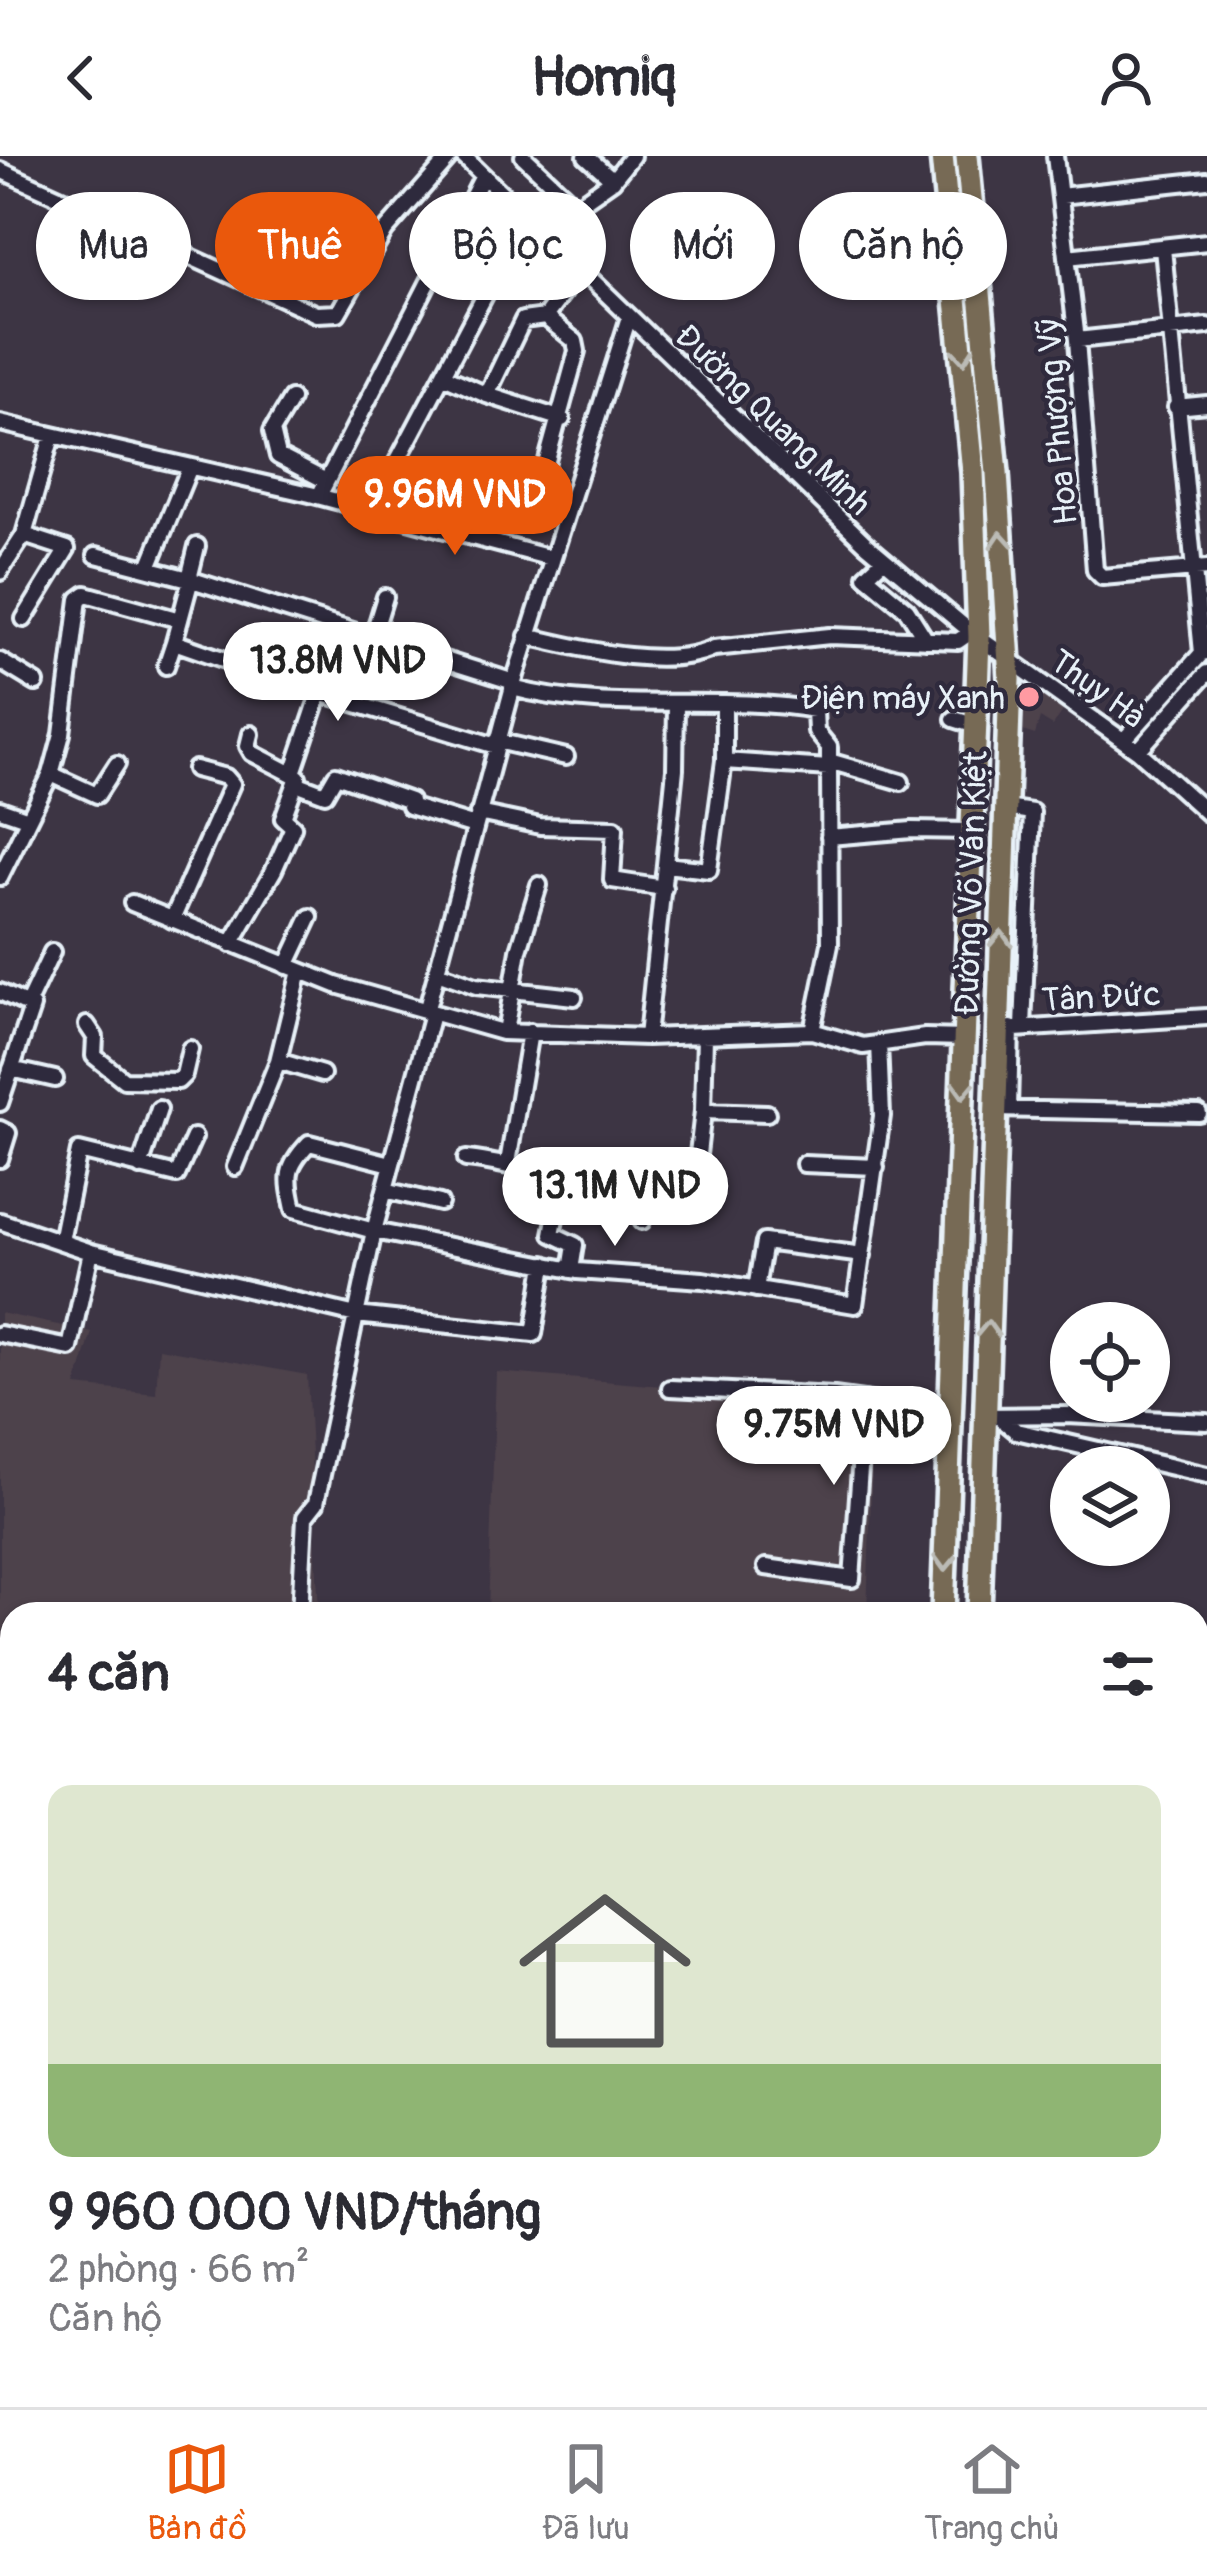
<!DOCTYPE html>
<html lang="vi">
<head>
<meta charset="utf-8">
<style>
	:root { --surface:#fff; --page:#f7f7f7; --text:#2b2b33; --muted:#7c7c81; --line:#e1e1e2; --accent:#ea580c }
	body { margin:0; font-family:Pangolin,sans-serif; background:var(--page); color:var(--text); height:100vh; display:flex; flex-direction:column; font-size:45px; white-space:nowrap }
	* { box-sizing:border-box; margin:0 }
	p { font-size:39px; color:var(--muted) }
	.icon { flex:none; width:66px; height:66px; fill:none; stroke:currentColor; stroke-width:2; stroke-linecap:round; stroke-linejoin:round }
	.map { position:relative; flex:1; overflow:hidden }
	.drawer { position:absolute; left:0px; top:1446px; width:1209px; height:807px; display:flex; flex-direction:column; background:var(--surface); border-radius:36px 36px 0 0; box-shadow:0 3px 9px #0004 }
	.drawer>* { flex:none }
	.banner { position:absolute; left:36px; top:36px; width:1137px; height:108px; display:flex; gap:24px }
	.tools { position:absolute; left:1050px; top:1146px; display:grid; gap:24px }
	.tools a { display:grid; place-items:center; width:120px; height:120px; border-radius:50%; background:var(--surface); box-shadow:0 3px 9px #0004; font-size:60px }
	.price { position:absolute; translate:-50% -102px; padding:0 27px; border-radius:42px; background:#fff; color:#222; font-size:39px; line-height:78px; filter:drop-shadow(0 3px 6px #0008) }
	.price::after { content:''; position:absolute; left:50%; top:72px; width:36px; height:27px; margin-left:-18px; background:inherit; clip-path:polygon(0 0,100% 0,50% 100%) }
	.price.current { background:var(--accent); color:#fff }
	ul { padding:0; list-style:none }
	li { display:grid; align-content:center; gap:24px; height:636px; padding:0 48px }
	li+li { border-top:3px solid var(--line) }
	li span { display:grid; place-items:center; height:372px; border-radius:24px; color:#555 }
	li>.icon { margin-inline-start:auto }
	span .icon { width:216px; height:216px; fill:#fffc; stroke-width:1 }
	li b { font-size:51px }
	h2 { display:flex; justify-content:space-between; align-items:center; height:144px; padding:0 48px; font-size:51px }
	.pill { padding:0 42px; border-radius:54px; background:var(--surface); box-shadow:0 3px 9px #0004; font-size:42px; line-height:108px }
	.pill.current { background:var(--accent); color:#fff }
	header { display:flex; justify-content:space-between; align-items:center; height:156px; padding:0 48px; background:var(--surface); font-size:54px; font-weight:700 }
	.menu { display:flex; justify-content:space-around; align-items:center; height:168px; border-top:3px solid var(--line); background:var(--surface); font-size:33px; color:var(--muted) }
	.menu a { display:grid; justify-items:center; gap:6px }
	.menu .current { color:var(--accent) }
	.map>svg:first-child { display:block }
</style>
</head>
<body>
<header><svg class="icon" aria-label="back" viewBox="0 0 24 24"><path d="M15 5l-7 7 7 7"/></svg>Homiq<svg class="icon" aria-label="person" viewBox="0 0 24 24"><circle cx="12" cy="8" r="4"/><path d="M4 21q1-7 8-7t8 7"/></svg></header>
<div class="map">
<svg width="1207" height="2251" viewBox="0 0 1207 2251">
	<rect width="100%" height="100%" fill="#3d3544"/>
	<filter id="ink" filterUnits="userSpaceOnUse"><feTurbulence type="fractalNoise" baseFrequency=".00833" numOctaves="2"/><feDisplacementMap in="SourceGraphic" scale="24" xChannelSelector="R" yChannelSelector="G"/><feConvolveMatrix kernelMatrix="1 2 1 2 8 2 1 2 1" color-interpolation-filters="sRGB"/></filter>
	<g filter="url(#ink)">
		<path fill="#4e424c" d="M1016 524 1064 553 1053 570 1040 562 1035 579 1011 571Z
			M0 1157 92 1176 76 1230 156 1238 159 1192 307 1219 319 1458H12V2241H842V2251H0Z
			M496 1216 874 1248 867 1458H488Z
			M1197 1595H1207V1974L1197 1972Z"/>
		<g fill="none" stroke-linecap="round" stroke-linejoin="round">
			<g stroke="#e8f1f8" stroke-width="22">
				<path id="minor" d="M463 0 865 387 971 476 1138 595 1207 657
					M523 0 576 50
					M586 0 613 24
					M1055 0 1077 184 1095 414 1102 421 1207 412
					M0 14 303 152 316 158 338 157 385 75 451 0
					M1060 40 1207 24
					M547 82 576 50 613 24 632 0
					M520 89 568 130
					M1163 92 1202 497
					M1067 101 1207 86
					M435 111 474 129
					M545 161 580 114
					M1077 184 1207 170
					M444 220 487 239 562 263
					M291 243 272 275 278 300 326 325
					M1176 251 1207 248
					M0 267 310 338 551 402
					M390 319 534 352 577 195 575 185 545 161 523 164 487 239
					M319 340 483 20
					M372 353 501 109 536 72
					M24 379 67 393 24 463
					M96 399 189 423 514 526
					M884 403 866 420 907 454 926 484
					M149 411 189 313
					M0 416 24 379 52 280
					M189 423 197 390
					M373 480 385 441
					M527 480C579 492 665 515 714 492L830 480 958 485 971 476
					M174 486 191 423
					M0 505 36 527
					M166 510 174 486 320 537 496 590
					M512 532C612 559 714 537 815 554L816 575 829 591V605
					M724 547V605L829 612V605L901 626
					M954 563 976 570
					M1124 584 1202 497 1207 496
					M497 585 566 601
					M1138 595 1207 517
					M293 617 320 537
					M51 618 97 639 117 608
					M296 627 325 638 336 619 410 645 409 650 475 670
					M1006 652 1032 656 1023 871
					M0 653 26 662
					M478 657 540 670 615 672 612 724 664 732
					M829 681 912 674 972 675
					M666 709 709 714 724 605
					M0 721 51 618 62 578 79 443 86 438 180 464
					M132 747 336 829 502 876 647 881 812 875 863 890 925 881 965 882
					M172 764 232 628 226 621 195 613
					M231 788 274 714 293 671 283 662 298 621 252 597 248 590 251 578
					M287 810 310 761
					M437 816 476 830 574 841
					M0 836 32 851 0 947
					M27 849 52 796
					M426 856 516 519 629 161
					M87 869 95 881 94 900 124 924 178 925 184 919 190 893
					M998 874 1207 861
					M812 875 830 788 829 612
					M505 876 519 794 539 729
					M647 881 675 613 676 548
					M278 905 322 918
					M11 913 55 923
					M996 953 1199 957
					M1009 953 1011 872
					M703 955 767 957
					M0 973 8 977 0 1003
					M466 1003C499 1006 528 1015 560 1021 602 1030 652 1028 695 1024L703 955 705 880
					M508 1007 530 876
					M391 1008 309 987C285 1012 287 1021 294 1053L374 1075 577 1115 703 1124 855 1149 882 960 879 887
					M804 1008 876 1011
					M140 1011 159 953
					M235 1011 278 905 300 815
					M563 1022 552 1078 575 1089 571 1114
					M385 1034 440 1047
					M0 1065 91 1096 356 1159 534 1178 545 1108
					M642 1065 649 1026
					M61 1085 79 995 177 1019 194 981
					M756 1133 764 1086 863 1099
					M0 1178 70 1192 91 1096
					M670 1232 834 1240 951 1256
					M985 1260 1067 1259 1207 1266
					M999 1261 1016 1275 1207 1319
					M766 1411 852 1423 865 1244
					M300 1458 305 1361 316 1347 374 1075 432 858
					M0 1902 12 1903
					M0 1925 12 1926
					M1197 2035 1207 2008
					M1197 2092 1207 2095
					M1197 2174 1207 2178
					M1204 2228 1207 2229
					M961 2241 990 2251
					M274 2251V2241
					M1094 2251 1097 2241
					M1144 2251 1149 2241"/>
			</g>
			<g stroke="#e8f1f8" stroke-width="30">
				<path id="highway" d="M942 0 973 316 979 481 943 1458
					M967 0 997 317 1010 523 979 1458
					M916 2251 917 2241
					M950 2251V2241"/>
			</g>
			<use href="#minor" stroke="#2f2a3d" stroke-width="14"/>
			<use href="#highway" stroke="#776a54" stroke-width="21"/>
		</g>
		<defs><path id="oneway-chevron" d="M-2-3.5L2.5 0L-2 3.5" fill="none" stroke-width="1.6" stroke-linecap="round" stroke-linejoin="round" transform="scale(3)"/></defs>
		<g stroke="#bbbbb6">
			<use href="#oneway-chevron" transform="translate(963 200) rotate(85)"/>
			<use href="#oneway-chevron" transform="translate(1001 384) rotate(-94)"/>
			<use href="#oneway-chevron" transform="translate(1001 783) rotate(-88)"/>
			<use href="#oneway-chevron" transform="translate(963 934) rotate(92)"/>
			<use href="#oneway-chevron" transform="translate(988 1173) rotate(-88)"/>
			<use href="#oneway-chevron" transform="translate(945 1407) rotate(92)"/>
		</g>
	</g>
	<circle fill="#ff9aa2" stroke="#2f2a3d" stroke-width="4.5" cx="1029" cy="541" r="12"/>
	<g text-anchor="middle" stroke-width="9" stroke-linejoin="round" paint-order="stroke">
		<g font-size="33" fill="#e8f1f8" stroke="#2f2a3d">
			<text transform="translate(774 263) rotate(44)" y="12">Đường Quang Minh</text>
			<text transform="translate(1056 266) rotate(-95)" y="12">Hoa Phượng Vỹ</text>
			<text transform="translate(1098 532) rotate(36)" y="12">Thụy Hà</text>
			<text transform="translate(970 727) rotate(-88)" y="12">Đường Võ Văn Kiệt</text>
			<text transform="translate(1101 840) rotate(-3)" y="12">Tân Đức</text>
		</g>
		<g font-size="33" fill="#e8f1f8" stroke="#2f2a3d" text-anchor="end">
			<text x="1005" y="553">Điện máy Xanh</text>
		</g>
	</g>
</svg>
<div class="tools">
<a><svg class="icon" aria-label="locate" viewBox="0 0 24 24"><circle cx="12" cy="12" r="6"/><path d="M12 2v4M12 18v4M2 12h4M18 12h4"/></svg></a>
<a><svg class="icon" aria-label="layers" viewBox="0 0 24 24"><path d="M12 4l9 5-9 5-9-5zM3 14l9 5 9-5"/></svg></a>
</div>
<b class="price current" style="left:455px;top:402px">9.96M VND</b>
<b class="price" style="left:338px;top:568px">13.8M VND</b>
<b class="price" style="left:615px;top:1093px">13.1M VND</b>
<b class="price" style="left:834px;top:1332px">9.75M VND</b>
<div class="banner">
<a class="pill">Mua</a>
<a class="pill current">Thuê</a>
<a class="pill">Bộ lọc</a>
<a class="pill">Mới</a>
<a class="pill">Căn hộ</a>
</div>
<section class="drawer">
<h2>4 căn<svg class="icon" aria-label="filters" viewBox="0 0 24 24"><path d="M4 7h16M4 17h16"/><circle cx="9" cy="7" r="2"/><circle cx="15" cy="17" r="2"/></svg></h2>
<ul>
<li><span style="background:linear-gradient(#dfe7d0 75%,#8fb573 0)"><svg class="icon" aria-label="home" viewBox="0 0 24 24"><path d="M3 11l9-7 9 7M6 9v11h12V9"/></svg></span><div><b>9 960 000 VND/tháng</b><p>2 phòng · 66 m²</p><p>Căn hộ</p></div></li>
</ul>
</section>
</div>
<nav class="menu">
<a class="current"><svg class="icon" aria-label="map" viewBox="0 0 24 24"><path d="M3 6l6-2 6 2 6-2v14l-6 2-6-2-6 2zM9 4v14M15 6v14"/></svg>Bản đồ</a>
<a><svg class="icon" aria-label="saved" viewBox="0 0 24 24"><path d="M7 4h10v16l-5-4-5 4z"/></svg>Đã lưu</a>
<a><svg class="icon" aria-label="home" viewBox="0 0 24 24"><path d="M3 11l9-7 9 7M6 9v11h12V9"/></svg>Trang chủ</a>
</nav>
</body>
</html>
